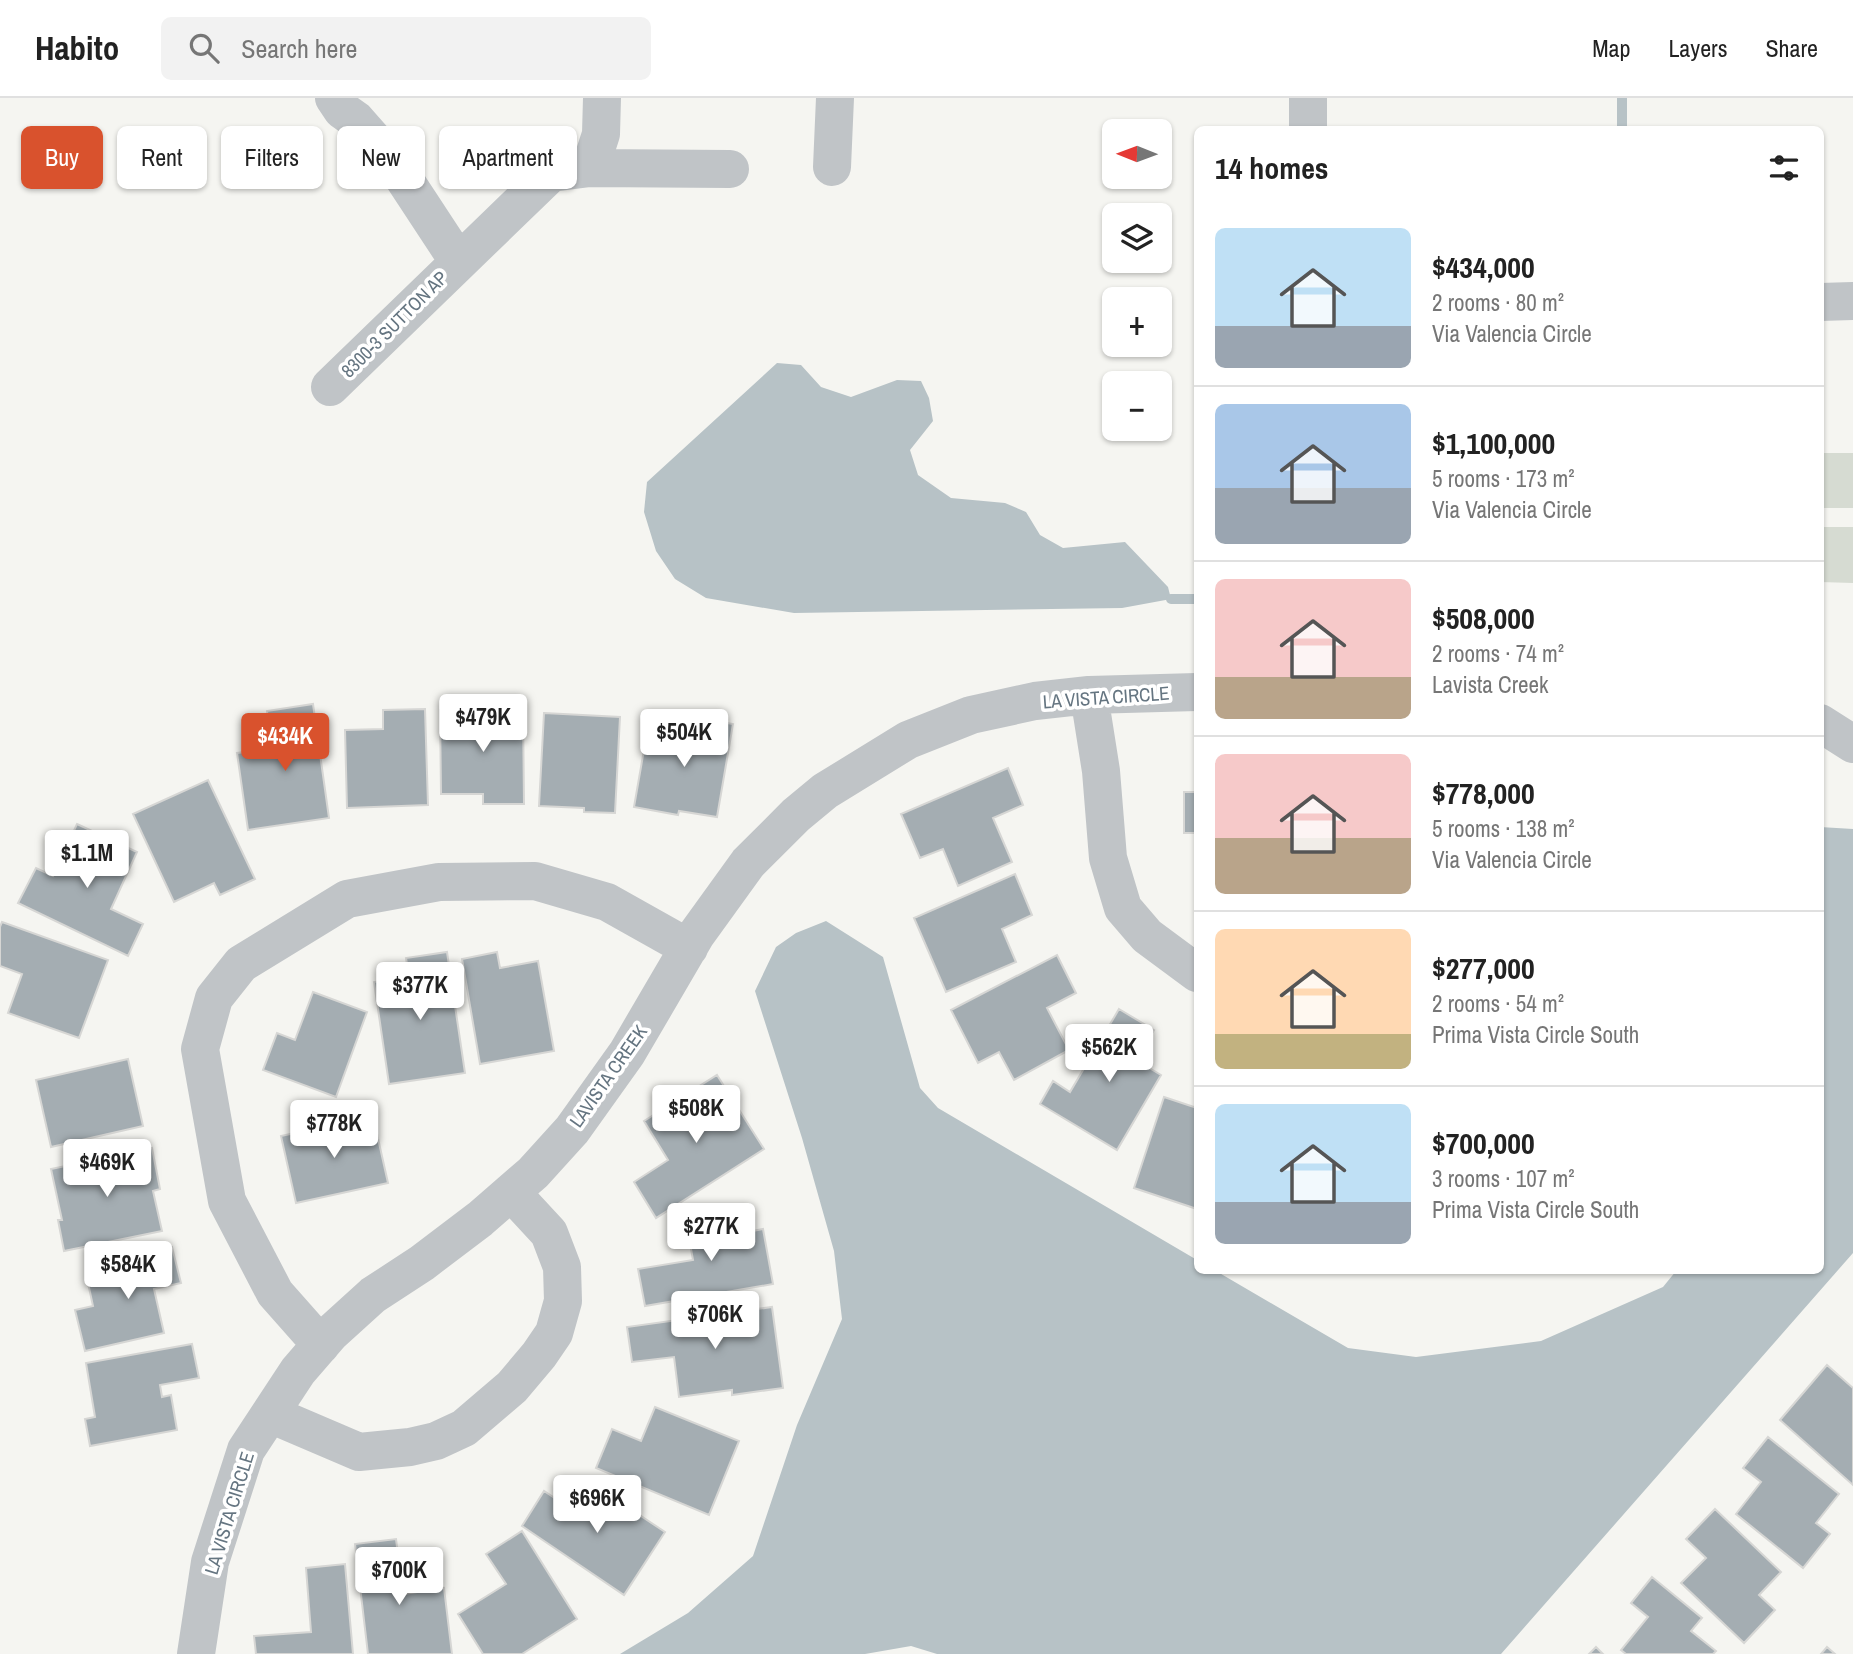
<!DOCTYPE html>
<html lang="en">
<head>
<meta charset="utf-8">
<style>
	:root { --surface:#fff; --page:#f2f2f2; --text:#222; --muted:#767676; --line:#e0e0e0; --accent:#d9522d }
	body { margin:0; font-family:"Archivo Narrow",sans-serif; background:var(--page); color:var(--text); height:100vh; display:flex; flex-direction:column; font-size:26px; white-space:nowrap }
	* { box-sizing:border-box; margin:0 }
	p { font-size:23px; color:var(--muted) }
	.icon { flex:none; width:38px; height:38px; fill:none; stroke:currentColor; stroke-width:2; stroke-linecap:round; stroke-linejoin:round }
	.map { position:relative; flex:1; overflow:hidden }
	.panel { position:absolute; left:1194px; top:28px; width:630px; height:1148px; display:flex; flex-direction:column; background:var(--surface); border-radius:10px; box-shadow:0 2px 5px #0004 }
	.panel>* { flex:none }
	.guide { position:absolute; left:21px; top:28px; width:665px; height:63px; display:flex; gap:14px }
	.needle { width:46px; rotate:271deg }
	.buttons { position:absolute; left:1102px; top:21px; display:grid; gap:14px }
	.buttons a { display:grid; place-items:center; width:70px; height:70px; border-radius:10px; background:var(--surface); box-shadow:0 2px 5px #0004; font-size:35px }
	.price { position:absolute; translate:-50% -60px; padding:0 16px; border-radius:7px; background:#fff; color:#222; font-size:23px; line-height:46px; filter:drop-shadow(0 2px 4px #0008) }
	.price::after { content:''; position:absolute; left:50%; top:42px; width:21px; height:16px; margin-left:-10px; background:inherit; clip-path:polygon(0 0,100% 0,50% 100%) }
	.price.on { background:var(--accent); color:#fff }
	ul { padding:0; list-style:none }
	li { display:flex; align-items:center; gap:21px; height:175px; padding:0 21px }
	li+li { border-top:2px solid var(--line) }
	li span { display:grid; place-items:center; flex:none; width:196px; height:140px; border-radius:10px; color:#555 }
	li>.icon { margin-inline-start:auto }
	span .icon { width:84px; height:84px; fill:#fffc; stroke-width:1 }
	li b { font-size:30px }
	h2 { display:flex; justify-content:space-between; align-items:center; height:84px; padding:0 21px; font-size:30px }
	.chip { padding:0 24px; border-radius:10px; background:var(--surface); box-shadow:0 2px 5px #0004; font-size:24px; line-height:63px }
	.chip.on { background:var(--accent); color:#fff }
	header { display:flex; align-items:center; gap:42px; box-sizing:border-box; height:98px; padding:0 35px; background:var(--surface); border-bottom:2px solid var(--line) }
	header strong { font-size:33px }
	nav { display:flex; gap:38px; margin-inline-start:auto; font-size:24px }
	.search { width:490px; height:63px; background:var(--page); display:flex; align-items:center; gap:18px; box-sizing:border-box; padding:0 24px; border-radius:10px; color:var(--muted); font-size:26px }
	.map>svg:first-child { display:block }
</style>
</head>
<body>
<header>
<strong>Habito</strong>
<div class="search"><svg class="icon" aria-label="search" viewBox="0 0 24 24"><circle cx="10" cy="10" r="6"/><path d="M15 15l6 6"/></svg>Search here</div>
<nav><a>Map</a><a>Layers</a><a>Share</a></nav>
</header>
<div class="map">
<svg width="1853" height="1556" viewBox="0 0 1853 1556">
	<rect width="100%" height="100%" fill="#f5f5f1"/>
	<path fill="#d6dbd2" d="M1820 355H1853V410H1820Z
		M1820 429H1853V485L1820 484Z"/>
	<path fill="#b7c2c6" d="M777 265 801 267 821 289 851 299 897 282 921 283 929 300 933 323 910 352 918 377 951 400 1005 405 1026 414 1040 437 1063 450 1125 444 1168 489 1171 501 1122 510 794 515 706 500 675 481 656 453 644 414 647 384Z
		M1820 729 1853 731V1155L1501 1556H937L911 1548 865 1556H620L688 1515 753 1458 797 1327 842 1221 834 1153 802 1040 755 893 776 849 796 835 826 823 883 859 920 990 938 1010 1197 1162V1172L1216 1173 1348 1250 1416 1259 1541 1243 1663 1189 1676 1173 1820 1172Z"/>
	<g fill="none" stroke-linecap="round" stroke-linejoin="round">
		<path stroke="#b7c2c6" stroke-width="10" d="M1622 0V32
			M1171 501H1197"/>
	</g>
	<path fill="#a4adb2" stroke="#d6d6d4" stroke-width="2" d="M313 606 329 720 248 732 237 655 272 651 267 613Z
		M425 611 428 707 347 710 345 632 383 631V612Z
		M523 611 524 706H483V696H441L440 612Z
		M544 615 620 619 615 715 584 714V710L539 708Z
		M709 622 733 626 717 719 679 713 678 717 634 709 649 623 707 633Z
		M1008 670 1023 707 993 720 1012 764 958 788 943 751 920 760 901 716Z
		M208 682 255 781 220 797 214 785 174 804 133 716Z
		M1184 694H1197V735H1184Z
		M77 726 137 754 111 811 143 826 128 858 18 805 36 770 53 778Z
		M1015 776 1032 817 1002 831 1016 864 946 894 914 820Z
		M2 824 108 862 79 940 8 915 22 876 0 868V829Z
		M447 854 465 975 389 986 374 884 409 879 406 860Z
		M497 854 500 870 538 863 554 953 480 966 462 861Z
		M1057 857 1076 895 1047 910 1069 952 1014 982 999 954 978 965 951 912Z
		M313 894 367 914 336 999 263 972 277 935 295 942Z
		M1119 911 1154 932 1136 962 1161 977 1117 1052 1040 1006 1053 983 1070 994Z
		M128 961 143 1028 51 1049 36 982Z
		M717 977 764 1051 656 1120 634 1084 668 1062 644 1023Z
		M1164 999 1197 1010V1111L1134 1090Z
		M373 1018 388 1085 296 1105 281 1038Z
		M152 1050 160 1091 153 1093 162 1133 64 1153 58 1122H62L51 1071Z
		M738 1114 742 1135 763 1131 773 1186 645 1208 638 1171 693 1162 686 1123Z
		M172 1149 181 1185 154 1191 164 1235 85 1253 75 1212 93 1208 88 1185 119 1178 115 1162Z
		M772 1209 783 1290 732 1297V1292L679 1299 674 1259 632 1264 627 1229Z
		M192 1246 199 1280 160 1287 162 1299 171 1297 177 1332 90 1348 85 1321 95 1319 86 1265Z
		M1827 1267 1853 1290V1387L1780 1322Z
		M655 1309 739 1343 709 1417 596 1370 612 1331 641 1343Z
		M1768 1339 1839 1396 1816 1425 1830 1436 1803 1470 1736 1416 1761 1384 1743 1370Z
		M593 1386 665 1434 624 1497 522 1428 544 1393 574 1413Z
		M1715 1411 1781 1474 1759 1497 1775 1512 1744 1545 1681 1485 1706 1460 1686 1441Z
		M522 1433 577 1521 522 1556H483L458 1516 506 1486 486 1456Z
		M396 1441 403 1496 444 1490 452 1556H368L355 1446Z
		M345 1466 353 1556H256L254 1538 311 1534 306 1470Z
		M1652 1479 1702 1520 1691 1533 1716 1553 1713 1556H1626L1621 1552 1648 1519 1631 1505Z
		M1596 1549 1603 1556H1589Z
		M1827 1549 1835 1556H1821Z"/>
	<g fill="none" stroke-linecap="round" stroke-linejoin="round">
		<path stroke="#c0c4c7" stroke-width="38" d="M334 0 342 12 356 22 393 64 458 163
			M1308 0V32
			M832 69 835 0
			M590 70 601 36 602 0
			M1820 204 1853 203
			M330 289 551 75 590 70 730 71
			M1089 597 1101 673 1108 760 1123 810 1147 838 1197 875
			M1820 625 1853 646
			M321 1247 275 1195 227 1103 200 951 214 900 241 866 347 801 439 784 535 783 607 804 689 850
			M270 1316 359 1354 410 1349 436 1343 464 1330 512 1289 539 1257 554 1235 563 1203 562 1169 549 1135 511 1094
			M196 1556 210 1464 246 1352 298 1273 330 1236 373 1197 422 1165 480 1121 533 1075 572 1032 627 955 696 837 748 765 796 717 825 693 908 642 971 617 1035 603 1089 597 1197 594"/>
	</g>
	<g text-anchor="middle" stroke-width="7" stroke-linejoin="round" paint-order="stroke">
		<g font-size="19" fill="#657581" stroke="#fff">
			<text transform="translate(394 226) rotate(-45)" y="7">8300-3 SUTTON AP</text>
			<text transform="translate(1106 599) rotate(-4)" y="7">LA VISTA CIRCLE</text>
			<text transform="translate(608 978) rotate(-55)" y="7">LAVISTA CREEK</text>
			<text transform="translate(229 1415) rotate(-73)" y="7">LA VISTA CIRCLE</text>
		</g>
	</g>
</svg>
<div class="buttons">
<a><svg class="needle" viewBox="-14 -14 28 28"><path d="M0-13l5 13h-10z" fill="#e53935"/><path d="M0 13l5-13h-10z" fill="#767676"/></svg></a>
<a><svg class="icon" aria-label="layers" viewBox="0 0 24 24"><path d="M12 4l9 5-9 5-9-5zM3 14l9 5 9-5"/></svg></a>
<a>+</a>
<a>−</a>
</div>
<b class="price" style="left:483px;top:656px">$479K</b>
<b class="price" style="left:684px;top:671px">$504K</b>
<b class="price on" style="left:285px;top:675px">$434K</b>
<b class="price" style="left:87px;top:792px">$1.1M</b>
<b class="price" style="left:420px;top:924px">$377K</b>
<b class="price" style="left:1109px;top:986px">$562K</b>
<b class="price" style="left:696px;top:1047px">$508K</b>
<b class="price" style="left:334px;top:1062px">$778K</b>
<b class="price" style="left:107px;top:1101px">$469K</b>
<b class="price" style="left:711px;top:1165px">$277K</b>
<b class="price" style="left:128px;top:1203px">$584K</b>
<b class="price" style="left:715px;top:1253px">$706K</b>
<b class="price" style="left:597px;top:1437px">$696K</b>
<b class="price" style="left:399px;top:1509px">$700K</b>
<div class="guide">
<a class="chip on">Buy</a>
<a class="chip">Rent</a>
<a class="chip">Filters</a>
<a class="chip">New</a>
<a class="chip">Apartment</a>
</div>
<section class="panel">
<h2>14 homes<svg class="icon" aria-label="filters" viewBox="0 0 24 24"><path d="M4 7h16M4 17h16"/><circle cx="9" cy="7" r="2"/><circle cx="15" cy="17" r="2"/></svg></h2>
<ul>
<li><span style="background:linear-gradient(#bfe0f5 70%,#9aa5b1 0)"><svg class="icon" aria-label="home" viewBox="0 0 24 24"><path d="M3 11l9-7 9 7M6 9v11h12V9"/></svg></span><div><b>$434,000</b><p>2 rooms · 80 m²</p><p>Via Valencia Circle</p></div></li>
<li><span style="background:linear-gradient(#a9c7e8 60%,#9aa5b1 0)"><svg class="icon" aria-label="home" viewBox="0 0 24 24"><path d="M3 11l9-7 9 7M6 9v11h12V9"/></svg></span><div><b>$1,100,000</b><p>5 rooms · 173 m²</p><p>Via Valencia Circle</p></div></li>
<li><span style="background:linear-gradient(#f6c9c9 70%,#b9a48a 0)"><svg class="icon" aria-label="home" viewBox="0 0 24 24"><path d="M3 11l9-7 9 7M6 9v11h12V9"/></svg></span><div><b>$508,000</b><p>2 rooms · 74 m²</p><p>Lavista Creek</p></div></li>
<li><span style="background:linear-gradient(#f6c9c9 60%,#b9a48a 0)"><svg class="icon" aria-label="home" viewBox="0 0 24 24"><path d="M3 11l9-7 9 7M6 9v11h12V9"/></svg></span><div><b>$778,000</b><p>5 rooms · 138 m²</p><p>Via Valencia Circle</p></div></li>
<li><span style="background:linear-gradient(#ffd9b3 75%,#c2b280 0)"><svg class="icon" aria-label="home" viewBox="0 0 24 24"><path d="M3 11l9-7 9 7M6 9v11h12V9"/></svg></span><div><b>$277,000</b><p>2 rooms · 54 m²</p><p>Prima Vista Circle South</p></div></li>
<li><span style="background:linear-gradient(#bfe0f5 70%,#9aa5b1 0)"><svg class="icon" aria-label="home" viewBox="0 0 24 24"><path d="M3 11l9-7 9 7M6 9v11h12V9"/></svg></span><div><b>$700,000</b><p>3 rooms · 107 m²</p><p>Prima Vista Circle South</p></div></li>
</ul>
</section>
</div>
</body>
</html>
